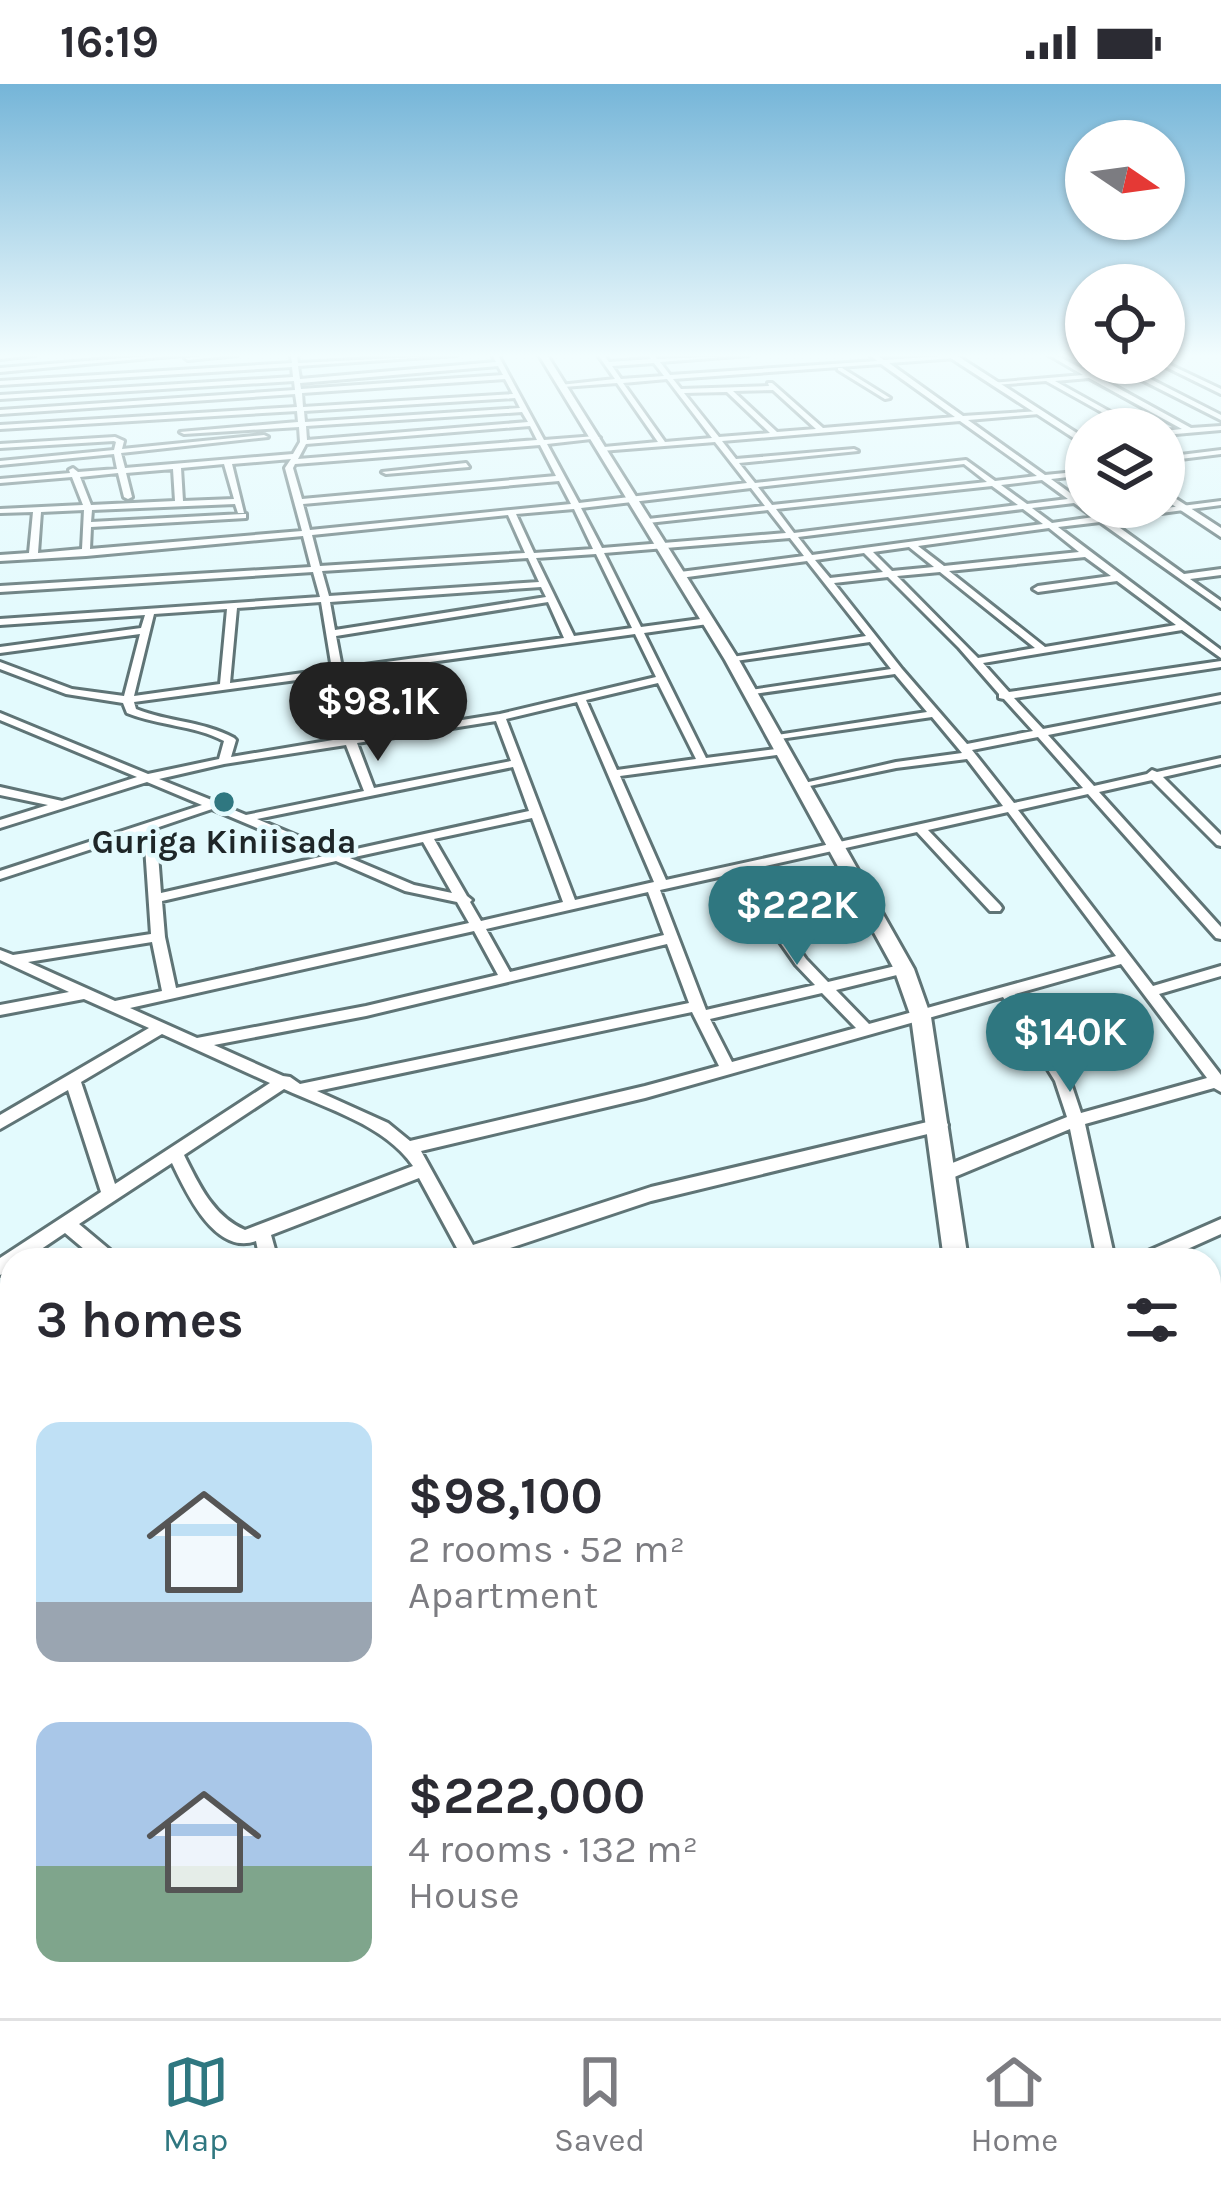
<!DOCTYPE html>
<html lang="en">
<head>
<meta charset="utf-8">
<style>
	:root { --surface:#fff; --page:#f7f7f7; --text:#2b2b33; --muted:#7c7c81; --line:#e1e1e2; --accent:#2f7780 }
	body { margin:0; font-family:Karla,sans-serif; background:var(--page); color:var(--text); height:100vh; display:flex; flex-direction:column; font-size:45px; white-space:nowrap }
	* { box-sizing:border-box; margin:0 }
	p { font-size:39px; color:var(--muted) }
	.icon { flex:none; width:66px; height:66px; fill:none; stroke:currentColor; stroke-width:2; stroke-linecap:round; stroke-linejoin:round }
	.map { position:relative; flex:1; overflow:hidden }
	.side { position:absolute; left:0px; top:1164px; width:1221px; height:771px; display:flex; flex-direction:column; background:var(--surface); border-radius:36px 36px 0 0; box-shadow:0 3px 9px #0004 }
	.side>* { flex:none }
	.needle { width:78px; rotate:103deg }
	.controls { position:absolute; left:1065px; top:36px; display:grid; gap:24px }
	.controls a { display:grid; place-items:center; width:120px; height:120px; border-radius:50%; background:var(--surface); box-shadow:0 3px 9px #0004; font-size:60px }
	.price { position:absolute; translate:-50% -102px; padding:0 27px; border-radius:42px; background:var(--accent); color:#fff; font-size:39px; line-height:78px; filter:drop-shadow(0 3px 6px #0008) }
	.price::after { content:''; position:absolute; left:50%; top:72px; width:36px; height:27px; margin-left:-18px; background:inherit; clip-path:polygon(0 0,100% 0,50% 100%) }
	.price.selected { background:#222; color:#fff }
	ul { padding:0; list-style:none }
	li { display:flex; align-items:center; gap:36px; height:300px; padding:0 36px }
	li span { display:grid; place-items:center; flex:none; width:336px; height:240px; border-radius:24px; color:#555 }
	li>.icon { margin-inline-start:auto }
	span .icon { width:144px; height:144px; fill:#fffc; stroke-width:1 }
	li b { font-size:51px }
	h2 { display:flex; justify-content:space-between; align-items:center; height:144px; padding:0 36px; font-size:51px }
	.status { display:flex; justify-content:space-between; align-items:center; height:84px; padding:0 60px; background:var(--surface); direction:ltr }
	.status svg { height:33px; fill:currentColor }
	.tabs { display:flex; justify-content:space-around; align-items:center; height:168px; border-top:3px solid var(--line); background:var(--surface); font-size:33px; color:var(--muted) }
	.tabs a { display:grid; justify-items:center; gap:6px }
	.tabs .selected { color:var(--accent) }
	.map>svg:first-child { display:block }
</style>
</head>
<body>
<div class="status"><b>16:19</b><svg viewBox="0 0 49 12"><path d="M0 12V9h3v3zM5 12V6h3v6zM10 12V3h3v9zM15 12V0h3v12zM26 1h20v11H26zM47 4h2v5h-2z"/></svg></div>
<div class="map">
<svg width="1221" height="1934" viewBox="0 0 1221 1934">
	<rect width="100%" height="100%" fill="#e3fafd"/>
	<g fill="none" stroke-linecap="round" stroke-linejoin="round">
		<g stroke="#5f7476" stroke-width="6">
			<path id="street" d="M0 271H35L0 275Z
				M160 271H182L0 288V284Z
				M209 271H237L188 276 185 274Z
				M291 271H297L298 279 456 271 298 282 300 295 496 278 492 271H498L544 356 596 352 600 354 547 360 579 419 747 399 715 358 601 367 604 363 658 358 617 299 563 303 560 301 615 295 598 271H604L609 278 651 275 648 271H654L657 275 749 271 660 278 670 291 877 277 870 271H877L884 276 953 271 955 274 889 279 963 332 1041 327 1039 330 968 336 1045 391 1086 387V391L1051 395 1077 414 1086 413V417L1083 418 1086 423 1103 432 1221 417V421L1109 436 1184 490 1221 485V491L1190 495 1221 517V524L1100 438 1058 443 1221 566V574L1182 546 983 579 1009 608 1221 577V583L1014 614 1043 645 1221 611V617L1048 651 1094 702 1147 690 1152 686 1157 688 1221 674V680L1163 693 1221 751V762L1217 761 1152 696 1099 708 1221 843V855L1216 854 1088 710 1018 726 1153 902 1221 882V892L1159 910 1221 991V1008L1214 1004 1085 1040 1115 1176H1097L1070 1045 952 1094 946 1096 940 1094 938 1089 940 1084 1067 1033 1055 997 1003 913 645 1014 421 1067 473 1161 651 1103 940 1035 946 1037 948 1041 946 1045 940 1047 651 1117 480 1174 481 1176H441L444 1171 458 1166 419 1094 271 1151 278 1176H260L256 1157C215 1172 186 1108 172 1079L79 1140 116 1171 119 1176H97L65 1149 25 1176H12V1185L0 1191V1174L101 1108 68 1006 0 1045V1031L149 944 84 915 0 931V921L69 908 0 876V866L13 871 151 850 144 748 0 795V787L202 721 147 698 0 744V736L48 721 0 711V703L62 717 137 693 0 636V629L148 690 219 675 224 657C194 641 159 642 127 629L123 619 66 610 0 585V578L72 605 124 612 140 550 0 569V563L141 544 145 531 0 541V535L320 513 313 488 0 508V502L311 483 303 452 86 472 0 477V471L29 469 33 428 0 429V425L83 421 72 393 0 399V395L70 389 69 386 73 384 78 388 117 385 114 370 0 381V377L114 366 116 358 114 357 0 364V360L115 353 124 357 122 365 264 351 268 353 121 369 125 384 293 370 300 358 299 343 184 350 180 348 298 338 297 327 0 345V341L297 323 295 310 0 330V326L295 306 294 297 0 315V311L293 293 292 283 0 301V297L292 279ZM654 279 664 292 621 295 612 282ZM881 280 955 333 823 344 772 299H768L769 302 681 305 673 295ZM498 282 503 291 301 305 300 299ZM505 295 513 310 303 323 302 309ZM667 295 712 354 665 358 623 299ZM773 306 816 345 777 348 733 307ZM726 308H727L770 349 719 353 684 309ZM515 314 520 324 305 338 304 327ZM522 328 528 338 307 356 306 342ZM960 337 1037 392 995 397 966 376 755 399 739 379 858 367 854 365 736 375 722 357ZM530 342 537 356 298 375 306 360ZM540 361 556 392 302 415 293 384 295 380ZM291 375 285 384 302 447 90 465 91 443 246 434V430H243L91 438 92 426 235 420 238 429H244L232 380ZM224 380 234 415 183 417 181 384ZM964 380 987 398 772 421 758 403ZM173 385 175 417 91 421 80 393 118 389 124 413 128 415 132 413 126 389ZM1042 396 1068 415 1027 420 1001 401ZM559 397 571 420 310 446 303 420ZM992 402 1018 421 794 449 776 425ZM751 404 765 422 648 435 644 437 648 439 768 426 786 449 602 464 581 424ZM1074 419 1094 433 1052 439 1032 424ZM574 425 593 465 534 469 516 430ZM1023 425 1043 440 812 471 798 453ZM84 426 82 465 38 469 41 428ZM508 431 525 469 320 482 312 451ZM1049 444 1079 468 944 482 918 462ZM790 454 804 472 680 488 676 491 680 494 807 477 866 552 732 573 727 576 728 578 870 558 891 585 751 606 746 609 747 611 895 590 927 628 777 651 773 652V656L932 633 962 669 896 678 800 700V704L896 684 967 675 1003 722 666 796 620 692 784 670 790 667 784 664 706 674 644 549 708 540 713 537 708 534 641 543 604 469ZM909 463 934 483 892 487 873 468ZM864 469 883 488 830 494 815 476ZM596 470 632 544 574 552 536 474ZM1085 473 1111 492 1038 502 1033 505 1038 508 1117 497 1176 541 1045 563 949 487ZM528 474 539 498 329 512 322 487ZM940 488 1035 564 978 574 897 492ZM888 493 959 564 999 610V614L1004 615 1033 647 967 660 902 585 834 499ZM541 503 546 513 335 546 330 518ZM321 518 332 585 230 599 237 524ZM548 518 564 554 342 584 336 552ZM227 525 220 600 134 612 154 530ZM635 550 656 593 500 630 355 653 343 590ZM334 591 345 654 231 673 236 656 234 654C203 637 168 638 136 625L134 618ZM658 599 696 675 617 686 586 616ZM577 618 654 798 575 816 506 635ZM496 637 511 677 374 704 357 659ZM1038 653 1083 704 1014 719 972 666ZM346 661 364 707 246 731 222 721 221 717H214L159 695 224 680ZM513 683 529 727 338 769 257 735ZM212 725 324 772 161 809 156 744ZM1008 728 1116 872 869 940 836 906 909 888 911 885 909 882 904 880 828 898 806 875 743 787 917 748 990 827H1000L1002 824 1000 821 928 746ZM532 734 563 818 481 837 470 818 472 816 467 812 434 755ZM423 758 452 809 414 801 350 774ZM336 777 405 807 457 818 469 839 176 904 165 853 162 817ZM732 790 796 881 815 901 706 926 660 806ZM648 808 664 851 510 888 486 845ZM474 847 498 891 366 922 197 954 130 924ZM152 858 162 907 115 917 28 878ZM667 860 689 919 300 1000 290 993 283 992 214 961 366 932ZM1121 880 1207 994 1081 1029 1070 996 1015 910ZM822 909 856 944 732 978 710 935ZM692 928 719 982 645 1002 410 1057 388 1039 317 1007ZM162 950 270 999 115 1100 81 998ZM284 1005C327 1025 385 1041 413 1082L245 1146C213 1132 199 1101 184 1071Z
				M1049 271H1056L1092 290 1126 288 1111 279H1119L1221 331V336L1132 291 1098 293 1191 344 1221 342V346L1164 351V347L1182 345 1089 294 1055 297 1141 345H1132L1046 297 994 301 991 299 1083 291Z
				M1164 278 1221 305V310L1158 279Z
				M838 284H842L890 314 885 315 838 286Z
				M1221 366V370L1164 377V373Z
				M466 379 469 383 386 390 382 388Z
				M1221 1135V1150L1163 1176H1136L1139 1171Z
				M0 1245 12 1253V1274L0 1266Z
				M1221 1277V1295L1209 1299V1281Z
				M1221 1379V1399L1209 1403V1383Z
				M12 1575C12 1590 17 1607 0 1614 0 1598 0 1581 12 1575Z
				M1209 1597C1221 1604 1221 1623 1221 1639 1204 1632 1209 1614 1209 1597Z
				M12 1734V1759L0 1764V1739Z
				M690 1923H718L720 1934H692Z
				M896 1923H924L927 1934H899Z
				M1113 1923H1141L1146 1934H1118Z"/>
		</g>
		<g stroke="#5f7476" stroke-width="6">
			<path id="secondary" d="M539 271H547L739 576 914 885 931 933 968 1176H944L911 933 894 885 725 576Z
				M946 271H956L1086 355V362Z
				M1164 407 1221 444V453L1164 415Z
				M1221 1565V1597L1209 1602V1570Z
				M397 1923H455L450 1934H393Z"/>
		</g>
		<use href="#street" fill="#fff" fill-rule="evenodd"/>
		<use href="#secondary" fill="#fff" fill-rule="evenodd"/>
	</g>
	<linearGradient id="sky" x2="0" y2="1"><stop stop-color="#75b5d8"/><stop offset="0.5" stop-color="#f2fdfe"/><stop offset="1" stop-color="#f2fdfe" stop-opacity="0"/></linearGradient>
	<rect width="1221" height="542" fill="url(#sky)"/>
	<circle fill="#2f7780" stroke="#e3fafd" stroke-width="4.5" cx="224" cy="718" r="12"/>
	<g text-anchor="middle" stroke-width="9" stroke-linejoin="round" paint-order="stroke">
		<g font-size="33" font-weight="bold" fill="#1e2628" stroke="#e3fafd">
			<text x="224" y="769">Guriga Kiniisada</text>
		</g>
	</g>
</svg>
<div class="controls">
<a><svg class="needle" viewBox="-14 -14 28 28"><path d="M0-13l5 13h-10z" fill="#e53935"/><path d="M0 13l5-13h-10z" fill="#7c7c81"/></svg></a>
<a><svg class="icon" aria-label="locate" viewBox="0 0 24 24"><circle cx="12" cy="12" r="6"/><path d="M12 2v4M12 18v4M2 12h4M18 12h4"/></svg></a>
<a><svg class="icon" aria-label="layers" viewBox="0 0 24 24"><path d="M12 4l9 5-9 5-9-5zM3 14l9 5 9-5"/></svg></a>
</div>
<b class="price selected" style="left:378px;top:680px">$98.1K</b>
<b class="price" style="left:797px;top:884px">$222K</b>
<b class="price" style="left:1070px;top:1011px">$140K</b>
<section class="side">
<h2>3 homes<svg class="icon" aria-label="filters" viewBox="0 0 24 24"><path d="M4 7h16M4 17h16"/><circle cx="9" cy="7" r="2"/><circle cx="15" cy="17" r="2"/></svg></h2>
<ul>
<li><span style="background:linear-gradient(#bfe0f5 75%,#9aa5b1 0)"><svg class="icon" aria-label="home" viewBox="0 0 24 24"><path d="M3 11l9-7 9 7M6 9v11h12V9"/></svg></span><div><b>$98,100</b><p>2 rooms · 52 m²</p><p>Apartment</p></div></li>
<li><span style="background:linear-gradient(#a9c7e8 60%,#7fa58c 0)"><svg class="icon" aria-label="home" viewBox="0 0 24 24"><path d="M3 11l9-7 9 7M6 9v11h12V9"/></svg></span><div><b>$222,000</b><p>4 rooms · 132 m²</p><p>House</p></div></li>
</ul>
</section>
</div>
<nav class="tabs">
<a class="selected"><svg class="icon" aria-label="map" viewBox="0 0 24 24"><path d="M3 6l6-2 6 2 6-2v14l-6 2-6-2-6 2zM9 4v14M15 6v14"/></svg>Map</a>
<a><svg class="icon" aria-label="saved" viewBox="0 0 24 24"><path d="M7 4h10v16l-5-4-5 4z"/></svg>Saved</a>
<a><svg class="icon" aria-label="home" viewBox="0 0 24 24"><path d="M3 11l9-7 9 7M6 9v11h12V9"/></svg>Home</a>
</nav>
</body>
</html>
